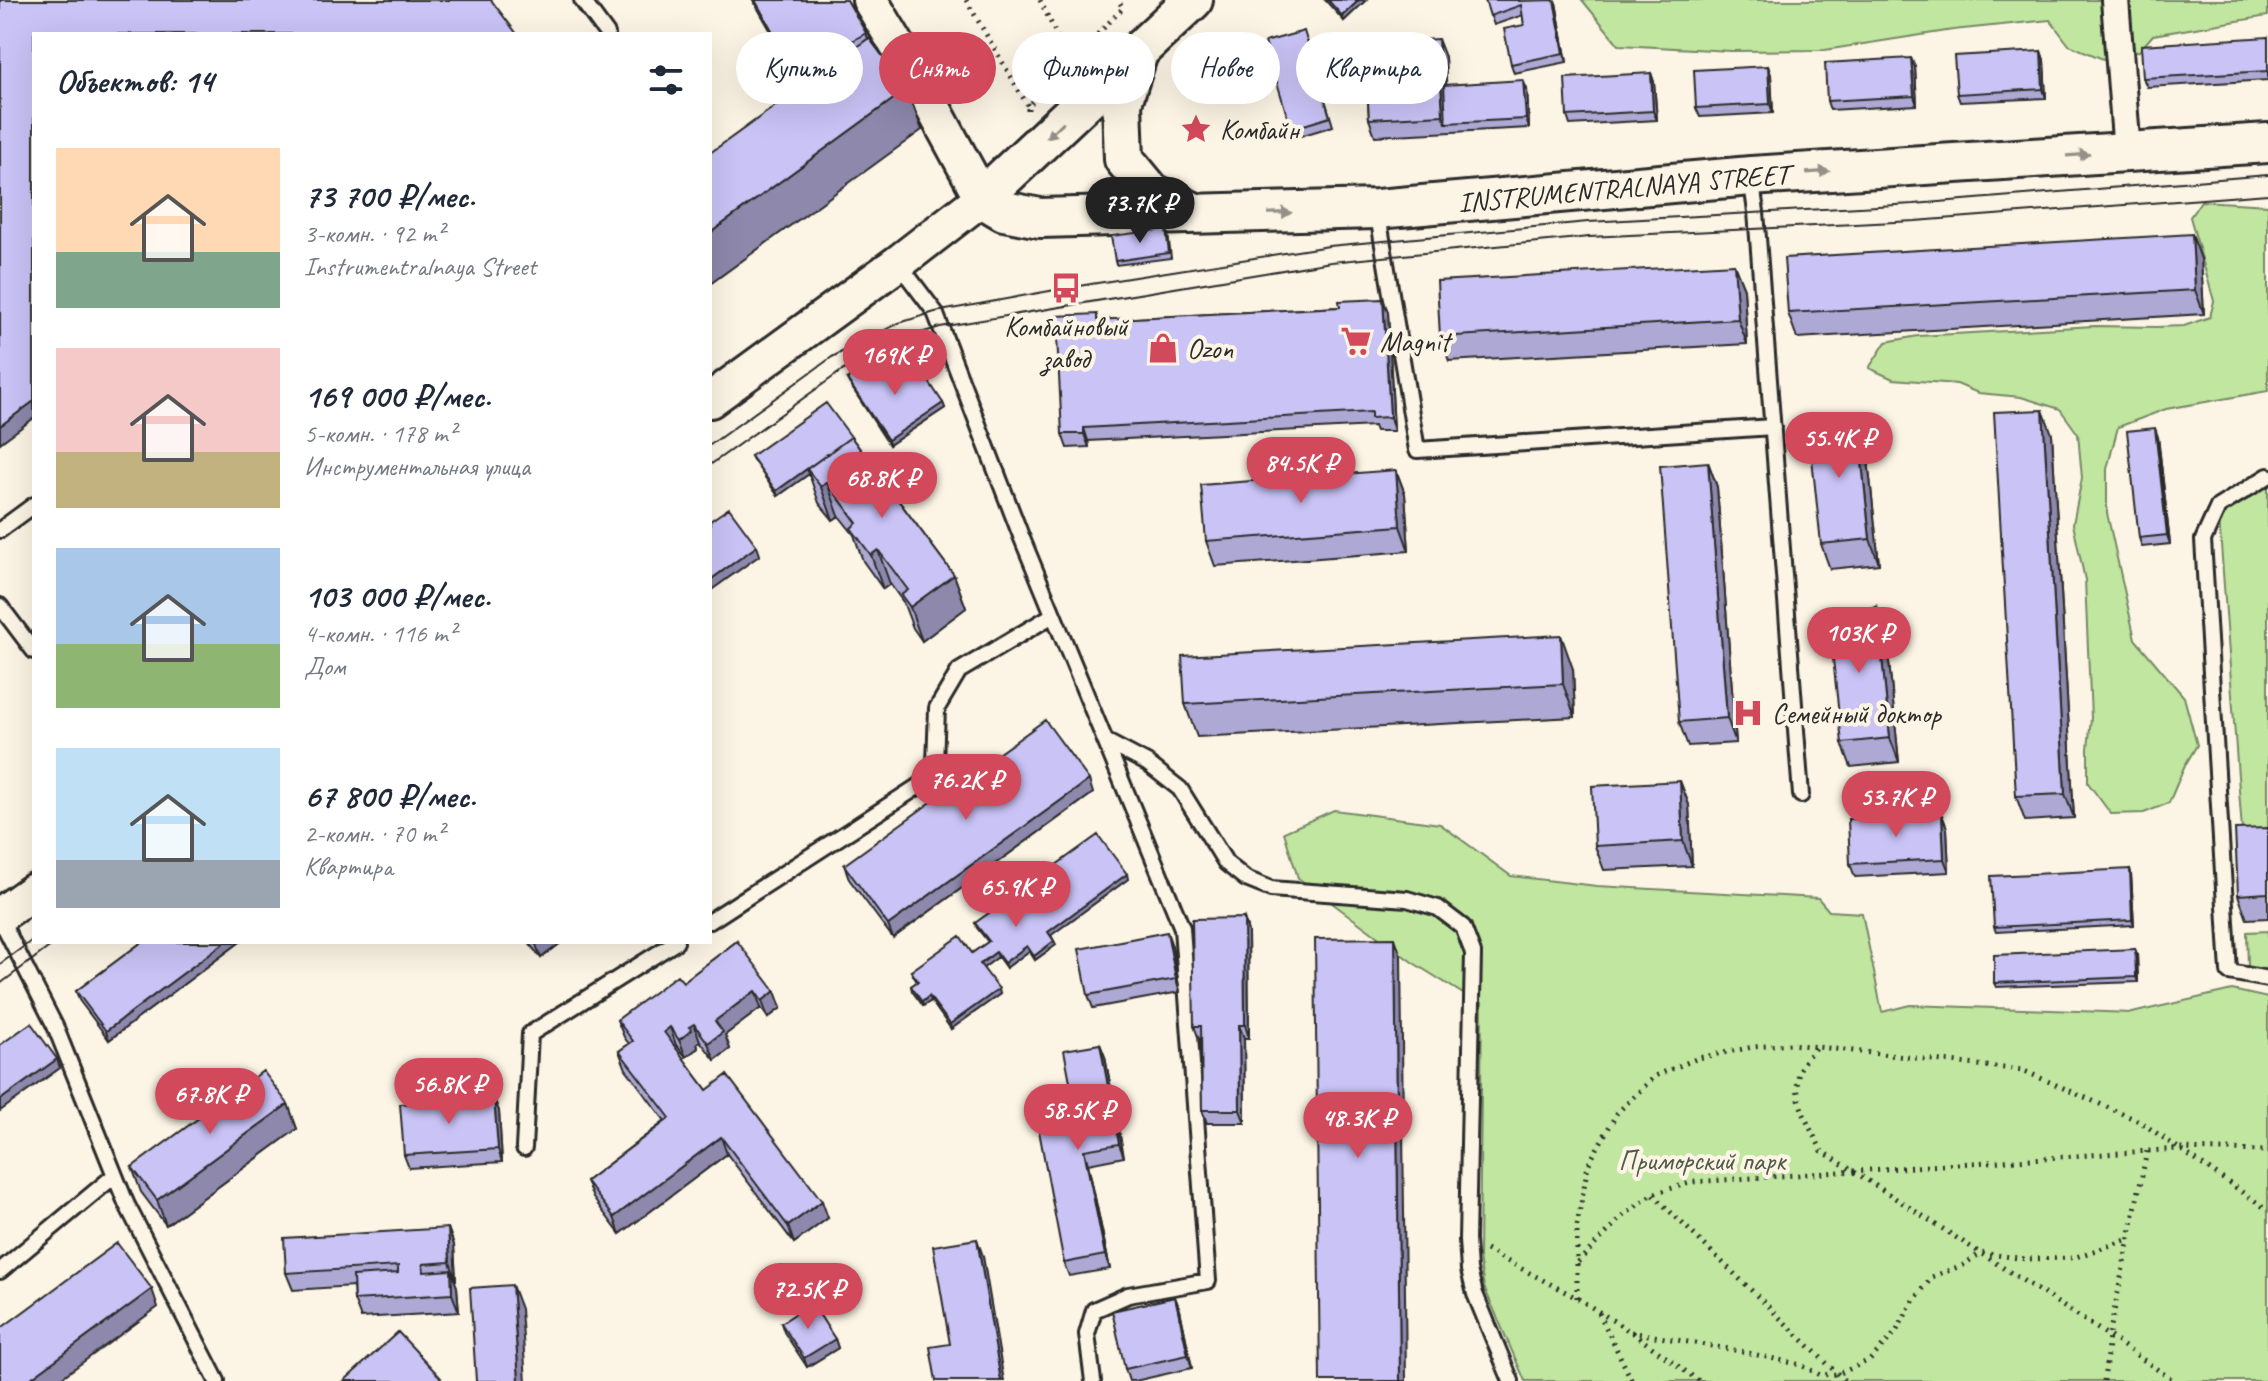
<!DOCTYPE html>
<html lang="ru">
<head>
<meta charset="utf-8">
<style>
	:root { --surface:#fff; --page:#f6f6f7; --text:#1f2937; --muted:#747a83; --accent:#d1495b }
	body { margin:0; font-family:Caveat,sans-serif; background:var(--page); color:var(--text); height:100vh; display:flex; flex-direction:column; font-size:30px; white-space:nowrap }
	* { box-sizing:border-box; margin:0 }
	p { font-size:26px; color:var(--muted) }
	.icon { flex:none; width:44px; height:44px; fill:none; stroke:currentColor; stroke-width:2; stroke-linecap:round; stroke-linejoin:round }
	.map { position:relative; flex:1; overflow:hidden }
	.drawer { position:absolute; left:32px; top:32px; width:680px; height:912px; display:flex; flex-direction:column; background:var(--surface); border-radius:0px; box-shadow:0 8px 32px #0002 }
	.drawer>* { flex:none }
	.top-card { position:absolute; left:736px; top:32px; width:760px; height:72px; display:flex; gap:16px }
	.price { position:absolute; translate:-50% -68px; padding:0 18px; border-radius:28px; background:var(--accent); color:#fff; font-size:26px; line-height:52px; filter:drop-shadow(0 2px 4px #0008) }
	.price::after { content:''; position:absolute; left:50%; top:48px; width:24px; height:18px; margin-left:-12px; background:inherit; clip-path:polygon(0 0,100% 0,50% 100%) }
	.price.on { background:#222; color:#fff }
	ul { padding:0; list-style:none }
	li { display:flex; align-items:center; gap:24px; height:200px; padding:0 24px }
	li span { display:grid; place-items:center; flex:none; width:224px; height:160px; border-radius:0px; color:#555 }
	li>.icon { margin-inline-start:auto }
	span .icon { width:96px; height:96px; fill:#fffc; stroke-width:1 }
	li b { font-size:34px }
	h2 { display:flex; justify-content:space-between; align-items:center; height:96px; padding:0 24px; font-size:34px }
	.tag { padding:0 28px; border-radius:36px; background:var(--surface); box-shadow:0 8px 32px #0002; font-size:28px; line-height:72px }
	.tag.on { background:var(--accent); color:#fff }
	.map>svg:first-child { display:block }
</style>
</head>
<body>
<div class="map">
<svg width="2268" height="1381" viewBox="0 0 2268 1381">
	<rect width="100%" height="100%" fill="#fcf5e5"/>
	<filter id="ink" filterUnits="userSpaceOnUse"><feTurbulence type="fractalNoise" baseFrequency=".0125" numOctaves="2"/><feDisplacementMap in="SourceGraphic" scale="16" xChannelSelector="R" yChannelSelector="G"/><feConvolveMatrix kernelMatrix="1 2 1 2 8 2 1 2 1" color-interpolation-filters="sRGB"/></filter>
	<g filter="url(#ink)">
		<path fill="#c1e6a0" stroke="#768866" stroke-width="2" d="M1582 0H2268V16L2153 35 2139 51 2103 59 2069 45 2050 20 1953 30 1825 50 1731 51 1619 45Z
			M2201 201 2268 205V391L2166 409 2118 427 2107 469V513L2135 639 2184 697 2197 745 2184 767 2169 803 2144 813 2111 814 2088 783V749L2091 718 2085 580 2073 524 2082 478 2078 434 2060 409 2021 397 1978 393 1957 384 1893 379 1869 368 1886 342 1918 336 2095 326 2156 327 2184 326 2210 317 2214 301 2190 217Z
			M2268 468V830L2242 831 2218 504Z
			M1334 810 1440 824 1511 876 1597 886 1818 898 1829 911 1862 913 1882 1012 1910 1005 2132 1013 2232 990 2268 998V1381H1525L1484 1287 1479 1258 1482 1002H1476L1412 962 1298 878 1284 832Z
			M2268 931V971L2248 967 2247 932Z"/>
		<g fill="none" stroke-linecap="round" stroke-linejoin="round">
			<g stroke="#2b2b2b" stroke-width="20">
				<path id="service" d="M582 0 607 34
					M1751 176 1756 212 1801 795
					M1377 209 1417 450 1773 427
					M898 263 935 312 1021 536 1182 928 1208 1281 1128 1295 1094 1310 1087 1334 1093 1381
					M2268 476 2218 507 2203 540 2229 972 2268 979
					M0 530 34 505
					M0 606 34 651
					M1105 741 1147 763 1180 789 1226 863 1246 879 1271 889 1407 899 1438 908 1463 927 1473 953 1467 1240 1469 1270 1475 1294 1511 1381
					M0 918 55 1026 126 1203 217 1381
					M710 921 925 782 935 764 937 708 959 671 1053 615
					M524 1148 530 1034 676 942
					M0 1271 114 1176"/>
			</g>
			<g stroke="#2b2b2b" stroke-width="32">
				<path id="minor" d="M2115 0 2127 152"/>
			</g>
			<g stroke="#2b2b2b" stroke-width="40">
				<path id="tertiary" d="M710 400 898 263 982 198 918 80 870 0
					M0 915 34 891"/>
			</g>
			<g stroke="#2b2b2b" stroke-width="44">
				<g id="secondary">
					<path id="s1" d="M1193 0 982 198 1004 211 1040 218 1377 209 1751 176 2268 143"/>
					<path d="M1138 53 1122 103 1124 159 1152 193 1193 212"/>
				</g>
			</g>
			<path stroke="#2b2b2b" stroke-width="5" stroke-dasharray="2 6" stroke-linecap="butt" d="M966 0 1028 106
				M1040 0 1070 63
				M1028 110V106L1123 8 1118 0
				M1815 1048C1811 1053 1806 1058 1803 1063 1787 1091 1809 1126 1822 1151L2109 1336 2174 1381
				M1653 1195 1845 1381
				M1486 1250 1577 1298 1631 1332 1699 1381
				M1578 1262 1622 1217 1652 1194 1693 1182 2178 1149 2268 1151
				M1577 1298V1226L1588 1165 1617 1113 1655 1076 1698 1058 1753 1047 1791 1044 2022 1070 2139 1121 2268 1210
				M1599 1313 1632 1381
				M1631 1332 1740 1351 1801 1365 1820 1375 1838 1374 1870 1360 1896 1332 1912 1303 1932 1277 1963 1265 1981 1253 2026 1259 2073 1258 2129 1239
				M2104 1381 2109 1336 2147 1151"/>
			<use href="#service" stroke="#fcf5e5" stroke-width="14"/>
			<use href="#minor" stroke="#fcf5e5" stroke-width="26"/>
			<use href="#tertiary" stroke="#fcf5e5" stroke-width="34"/>
			<use href="#secondary" stroke="#fcf5e5" stroke-width="38"/>
			<path stroke="#2b2b2b" stroke-width="2" d="M710 445 832 357 899 323 935 312 1066 288 1329 246 1588 222 1914 204 2268 175
				M710 465 840 372 905 338 940 327 1331 262 1589 237 1915 221 2268 194
				M0 964 34 939
				M0 984 56 942"/>
		</g>
		<path fill="#ada8d4" stroke="#2b2b2b" stroke-width="2" d="M753 0H847L868 38 907 89 922 130 840 58 800 82Z
			M1325 0H1366L1344 21Z
			M1485 0 1556 3 1567 62 1514 73 1511 64 1524 25 1523 15 1494 25Z
			M2268 37V80L2147 87 2143 78Z
			M1307 40 1333 126 1294 138 1291 129Z
			M2041 51 2044 60 2046 98 1960 102 1957 94Z
			M1445 57 1446 85 1527 89 1529 128 1375 136 1369 119 1367 86 1357 87 1351 69Z
			M1768 66 1771 75 1773 113 1700 117 1696 108Z
			M1915 67 1917 105 1830 110 1827 101Z
			M1651 73 1654 82 1657 120 1570 125 1567 116Z
			M1168 233 1171 258 1116 265 1115 261Z
			M2201 259 2204 314 1797 338 1788 313Z
			M1734 264 1744 289 1747 344 1449 361 1440 337Z
			M1383 299 1388 312 1394 431H1376L1374 426 1088 441 1089 447 1067 448 1062 434 1099 320 1340 307Z
			M895 376 943 403 945 408 889 445 849 383 847 379Z
			M1857 415 1866 440 1879 564 1830 569 1821 544Z
			M2052 434 2074 818 2025 821 2016 796Z
			M2158 437 2170 544 2142 547 2139 538Z
			M852 438 954 575 966 608 922 641 913 628 903 602 890 584 883 589 863 561 854 535 839 516 833 520 819 503 809 474 778 496 753 460 751 456Z
			M1708 462 1717 487 1736 743 1688 746 1679 722Z
			M1396 470 1405 494 1409 551 1215 566 1206 541Z
			M1877 607 1886 632 1899 762 1851 767 1842 743Z
			M1573 669 1575 717 1197 737 1185 704Z
			M1680 781 1689 805 1692 866 1604 870 1595 846Z
			M1093 793 893 938 849 879 844 865Z
			M1942 815 1947 828 1949 872 1855 877 1850 864Z
			M2268 828V918L2247 919 2238 895Z
			M2130 869 2131 874 2134 925 1996 932 1994 927Z
			M1128 879 1051 935 1056 945 1035 960 1029 951 1006 968 998 957 983 968 1000 994 951 1029 931 1001 923 1006 912 991 911 986 917 982 911 971 972 953 988 942 977 928 975 923Z
			M1244 918 1248 932 1249 1038H1244L1245 1123H1207L1202 1110 1201 1039H1199L1194 1026Z
			M737 941 781 1008 768 1018 761 1008 725 1035 730 1049 715 1060 700 1041 697 1043 698 1048 686 1057 676 1045 674 1046 707 1090 828 1218 794 1243 727 1154 620 1234 593 1198 586 1181 665 1121 626 1069 619 1051 629 1044 624 1037 617 1020 683 982Z
			M142 942H240L109 1040 79 1000 76 991Z
			M528 942H562L541 958Z
			M1172 946 1180 992 1093 1008 1088 995Z
			M2135 949 2137 954 2138 982 1996 987 1994 983Z
			M1100 1044 1105 1057 1124 1157 1088 1164 1110 1269 1069 1276 1064 1263 1075 1108Z
			M288 1104 297 1129 166 1225 141 1192 132 1167Z
			M499 1111 502 1162 409 1168 404 1155Z
			M448 1228 454 1245 456 1280H454L457 1287 459 1312 361 1318 354 1300 353 1286 293 1290 286 1273Z
			M1175 1297 1180 1310 1192 1368 1135 1381H1129L1125 1369Z
			M781 1323 835 1339 838 1348 807 1367 784 1332Z"/>
		<path fill="#8d88ac" stroke="#2b2b2b" stroke-width="2" d="M1359 0H1366L1344 21 1342 16Z
			M1554 0 1556 3 1567 62 1564 53Z
			M1438 39 1445 57 1448 123H1446L1443 115Z
			M2041 51 2044 60 2046 98 2043 89Z
			M1911 58 1915 67 1917 105 1914 96Z
			M1768 66 1771 75 1773 113 1770 104Z
			M1651 73 1654 82 1657 120 1653 111Z
			M1523 80 1527 89 1529 128 1526 119Z
			M907 89 922 130 710 284V233Z
			M2192 234 2201 259 2204 314 2195 290Z
			M1734 264 1744 289 1747 344 1738 319Z
			M1383 299 1388 312 1394 431 1390 417Z
			M34 401V418L0 443V426Z
			M943 403 945 408 889 445 888 440Z
			M2043 410 2052 434 2074 818 2065 794Z
			M1857 415 1866 440 1879 564 1870 539Z
			M1084 428 1088 441 1089 447 1084 434Z
			M2155 428 2158 437 2170 544 2167 535Z
			M1708 462 1717 487 1736 743 1727 718Z
			M807 469 809 474 778 496 776 491Z
			M1396 470 1405 494 1409 551 1400 526Z
			M827 482 839 516 833 520 821 487Z
			M757 546 760 555 710 591V580Z
			M878 550 890 584 883 589 871 555Z
			M954 575 966 608 922 641 910 607Z
			M1877 607 1886 632 1899 762 1890 738Z
			M1561 635 1573 669 1575 717 1563 684Z
			M1089 780 1093 793 893 938 888 925Z
			M1680 781 1689 805 1692 866 1683 841Z
			M1942 815 1947 828 1949 872 1944 859Z
			M2130 869 2131 874 2134 925 2132 920Z
			M1127 874 1128 879 1050 936 1048 932Z
			M1244 918 1248 932 1249 1038 1245 1025Z
			M1167 932 1172 946 1180 992 1176 979Z
			M1395 938 1401 956 1406 1381H1400Z
			M1054 941 1056 945 1035 960 1034 956Z
			M225 942H240L109 1040 106 1031Z
			M535 942H562L541 958Z
			M1027 946 1029 951 1006 968 1004 963Z
			M2135 949 2137 954 2138 982 2136 977Z
			M996 952 998 957 982 969 980 964Z
			M999 989 1000 994 951 1029 950 1024Z
			M755 991 761 1008 725 1035 730 1049 715 1060 708 1043 715 1021Z
			M775 991 781 1008 768 1018 762 1001Z
			M929 996 931 1001 923 1006 922 1002Z
			M694 1024 700 1041 697 1043 698 1048 686 1057 679 1040 689 1027Z
			M1239 1025 1244 1038 1245 1123 1240 1110Z
			M670 1027 676 1045 670 1049 664 1032Z
			M1100 1044 1105 1057 1124 1157 1119 1144Z
			M57 1059 60 1068 0 1111V1100Z
			M494 1098 499 1111 502 1162 498 1149Z
			M288 1104 297 1129 166 1225 157 1200Z
			M721 1137 727 1154 620 1234 614 1217Z
			M1084 1150 1088 1164 1110 1269 1105 1255Z
			M822 1201 828 1218 794 1243 788 1226Z
			M448 1228 454 1245 456 1280 450 1262Z
			M977 1239 983 1256 1004 1381H1001Z
			M451 1270 457 1287 459 1312 452 1294Z
			M512 1285 521 1309 526 1381H519Z
			M152 1289 158 1307 57 1381H27Z
			M1175 1297 1180 1310 1192 1368 1188 1355Z
			M835 1339 838 1348 807 1367 804 1358Z"/>
		<path fill="#c9c3f6" stroke="#2b2b2b" stroke-width="2" d="M0 0H491L517 34H34V401L0 426Z
			M755 0H847L866 33 796 73Z
			M1328 0H1359L1342 16Z
			M1485 0H1519V1L1554 0 1564 53 1511 64 1504 29 1524 25 1521 5 1490 16Z
			M1304 31 1330 117 1291 129 1265 42Z
			M2268 37V71L2143 78 2141 45Z
			M869 38 907 89 710 233V153Z
			M1438 39 1443 115 1369 119 1366 68 1351 69 1350 44Z
			M2041 51 2043 89 1957 94 1954 56Z
			M1911 58 1914 96 1827 101 1825 63Z
			M1768 66 1770 104 1696 108 1694 70Z
			M1651 73 1653 111 1567 116 1565 78Z
			M1523 80 1526 119 1446 123 1444 85Z
			M1166 229 1169 253 1115 261 1111 236Z
			M2192 234 2195 290 1788 313 1784 258Z
			M1734 264 1738 319 1440 337 1437 281Z
			M1383 299 1390 417 1371 418V412L1084 428V434H1062L1056 316 1097 314V320L1340 307 1339 301Z
			M916 362 943 403 888 440 847 379 868 365 881 366 895 376Z
			M826 403 852 438 851 437 776 491 751 456Z
			M2043 410 2065 794 2016 796 1994 412Z
			M1857 415 1870 539 1821 544 1808 420Z
			M2155 428 2167 535 2139 538 2127 431Z
			M851 437 954 575 910 607 901 595 908 590 878 550 871 555 851 528 857 523 827 482 821 487 807 469Z
			M1708 462 1727 718 1679 722 1660 466Z
			M1396 470 1400 526 1206 541 1201 485Z
			M729 508 757 546 710 580V521Z
			M1877 607 1890 738 1842 743 1828 612Z
			M1561 635 1563 684 1185 704 1182 656Z
			M1045 720 1089 780 888 925 844 865Z
			M1680 781 1683 841 1595 846 1592 786Z
			M1942 815 1944 859 1850 864 1848 819Z
			M2268 828V893L2238 895 2235 829Z
			M1098 835 1127 874 1048 932 1054 941 1034 956 1027 946 1004 963 996 952 980 964 999 989 950 1024 929 996 922 1002 911 986 918 981 911 971 960 936 972 953 989 941 975 923Z
			M2130 869 2132 920 1994 927 1991 876Z
			M1244 918 1245 1025H1239L1240 1110H1202L1201 1026H1194L1192 919Z
			M1167 932 1176 979 1088 995 1079 949Z
			M1395 938 1400 1381H1320L1315 939Z
			M737 941 775 991 762 1001 755 991 715 1021 723 1032 708 1043 694 1024 689 1027 692 1030 679 1040 670 1027 664 1032 707 1090 727 1075 822 1201 788 1226 721 1137 614 1217 586 1181 670 1118 619 1051 633 1041 617 1020 677 975 683 982Z
			M142 942H225L106 1031 76 991Z
			M2135 949 2136 977 1994 983V955Z
			M31 1023 57 1059 0 1100V1045Z
			M1100 1044 1119 1144 1084 1150 1105 1255 1064 1263 1036 1115 1075 1108 1064 1050Z
			M263 1071 288 1104 157 1200 132 1167Z
			M494 1098 498 1149 404 1155 400 1104Z
			M448 1228 450 1262 423 1264 424 1272 451 1270 452 1294 354 1300 353 1276 398 1273V1266L286 1273 284 1238Z
			M977 1239 1001 1381H936L930 1347 950 1344 933 1246Z
			M117 1243 152 1289 27 1381H0V1329Z
			M512 1285 519 1381H476L470 1288Z
			M1175 1297 1188 1355 1125 1369 1112 1311Z
			M812 1303 835 1339 804 1358 781 1323Z
			M398 1332 441 1378 438 1381H344Z"/>
		<defs><path id="oneway-solid" d="M-6-.8H1V-3.2L6.5 0L1 3.2V.8H-6Z" transform="scale(2)"/></defs>
		<g fill="#949088">
			<use href="#oneway-solid" transform="translate(1055 130) rotate(137)"/>
			<use href="#oneway-solid" transform="translate(2078 155) rotate(-4)"/>
			<use href="#oneway-solid" transform="translate(1818 172) rotate(-4)"/>
			<use href="#oneway-solid" transform="translate(1280 213) rotate(-1)"/>
		</g>
	</g>
	<defs>
		<g id="sight-bare" transform="scale(2.4)"><path d="M0-6L1.8-2.2L6-1.7L2.9 1.2L3.7 5.4L0 3.3L-3.7 5.4L-2.9 1.2L-6-1.7L-1.8-2.2Z" fill="#d1495b" stroke="#fcf5e5" stroke-width="2.5" paint-order="stroke"/></g>
		<g id="bus-bare" transform="scale(2.4)"><path d="M-5-6H5V4H4V6H2V4H-2V6H-4V4H-5ZM-3.5-4V0h7V-4ZM-3.5 1.2v1.5H-2V1.2ZM2 1.2v1.5H3.5V1.2Z" fill="#d1495b" stroke="#fcf5e5" stroke-width="2.5" paint-order="stroke"/></g>
		<g id="supermarket-bare" transform="scale(2.4)"><path d="M-6-5.5h2.5l.6 2H6L4.5 2H-2.5L-4.4-4H-6ZM-1.5 3.2a1.3 1.3 0 1 0 .1 0ZM3 3.2a1.3 1.3 0 1 0 .1 0Z" fill="#d1495b" stroke="#fcf5e5" stroke-width="2.5" paint-order="stroke"/></g>
		<g id="shop-bare" transform="scale(2.4)"><path d="M-5-2.5h2.3a2.7 3.5 0 0 1 5.4 0H5L5.5 6h-11ZM-1.5-2.5h3a1.5 2.3 0 0 0-3 0Z" fill="#d1495b" stroke="#fcf5e5" stroke-width="2.5" paint-order="stroke"/></g>
		<g id="hospital-bare" transform="scale(2.4)"><path d="M-5-5h3v3.5h4V-5h3V5h-3V1.5h-4V5h-3Z" fill="#d1495b" stroke="#fcf5e5" stroke-width="2.5" paint-order="stroke"/></g>
	</defs>
	<g fill-rule="evenodd">
		<use href="#sight-bare" x="1196" y="129"/>
		<use href="#bus-bare" x="1066" y="288"/>
		<use href="#supermarket-bare" x="1356" y="341"/>
		<use href="#shop-bare" x="1163" y="348"/>
		<use href="#hospital-bare" x="1748" y="713"/>
	</g>
	<g text-anchor="middle" stroke-width="8" stroke-linejoin="round" paint-order="stroke">
		<g font-size="28" fill="#2b2b2b" stroke="#fcf5e5" text-anchor="start">
			<text x="1220" y="139">Комбайн</text>
			<text x="1066" y="336" text-anchor="middle">Комбайновый<tspan x="1066" dy="32">завод</tspan></text>
			<text x="1380" y="351">Magnit</text>
			<text x="1187" y="358">Ozon</text>
			<text x="1772" y="723">Семейный доктор</text>
		</g>
		<g font-size="28" fill="#2b2b2b" stroke="#fcf5e5">
			<text dy="10" stroke="none"><textPath href="#s1" startOffset="936">INSTRUMENTRALNAYA STREET</textPath></text>
		</g>
		<g font-size="28" fill="#505a48" stroke="#fcf5e5">
			<text x="1702" y="1170">Приморский парк</text>
		</g>
	</g>
</svg>
<b class="price on" style="left:1140px;top:245px">73.7K ₽</b>
<b class="price" style="left:895px;top:397px">169K ₽</b>
<b class="price" style="left:1839px;top:480px">55.4K ₽</b>
<b class="price" style="left:1301px;top:505px">84.5K ₽</b>
<b class="price" style="left:882px;top:520px">68.8K ₽</b>
<b class="price" style="left:1859px;top:675px">103K ₽</b>
<b class="price" style="left:966px;top:822px">76.2K ₽</b>
<b class="price" style="left:1896px;top:839px">53.7K ₽</b>
<b class="price" style="left:1016px;top:929px">65.9K ₽</b>
<b class="price" style="left:449px;top:1126px">56.8K ₽</b>
<b class="price" style="left:210px;top:1136px">67.8K ₽</b>
<b class="price" style="left:1078px;top:1152px">58.5K ₽</b>
<b class="price" style="left:1358px;top:1160px">48.3K ₽</b>
<b class="price" style="left:808px;top:1331px">72.5K ₽</b>
<div class="top-card">
<a class="tag">Купить</a>
<a class="tag on">Снять</a>
<a class="tag">Фильтры</a>
<a class="tag">Новое</a>
<a class="tag">Квартира</a>
</div>
<section class="drawer">
<h2>Объектов: 14<svg class="icon" aria-label="filters" viewBox="0 0 24 24"><path d="M4 7h16M4 17h16"/><circle cx="9" cy="7" r="2"/><circle cx="15" cy="17" r="2"/></svg></h2>
<ul>
<li><span style="background:linear-gradient(#ffd9b3 65%,#7fa58c 0)"><svg class="icon" aria-label="home" viewBox="0 0 24 24"><path d="M3 11l9-7 9 7M6 9v11h12V9"/></svg></span><div><b>73 700 ₽/мес.</b><p>3-комн. · 92 m²</p><p>Instrumentralnaya Street</p></div></li>
<li><span style="background:linear-gradient(#f6c9c9 65%,#c2b280 0)"><svg class="icon" aria-label="home" viewBox="0 0 24 24"><path d="M3 11l9-7 9 7M6 9v11h12V9"/></svg></span><div><b>169 000 ₽/мес.</b><p>5-комн. · 178 m²</p><p>Инструментальная улица</p></div></li>
<li><span style="background:linear-gradient(#a9c7e8 60%,#8fb573 0)"><svg class="icon" aria-label="home" viewBox="0 0 24 24"><path d="M3 11l9-7 9 7M6 9v11h12V9"/></svg></span><div><b>103 000 ₽/мес.</b><p>4-комн. · 116 m²</p><p>Дом</p></div></li>
<li><span style="background:linear-gradient(#bfe0f5 70%,#9aa5b1 0)"><svg class="icon" aria-label="home" viewBox="0 0 24 24"><path d="M3 11l9-7 9 7M6 9v11h12V9"/></svg></span><div><b>67 800 ₽/мес.</b><p>2-комн. · 70 m²</p><p>Квартира</p></div></li>
</ul>
</section>
</div>
</body>
</html>
